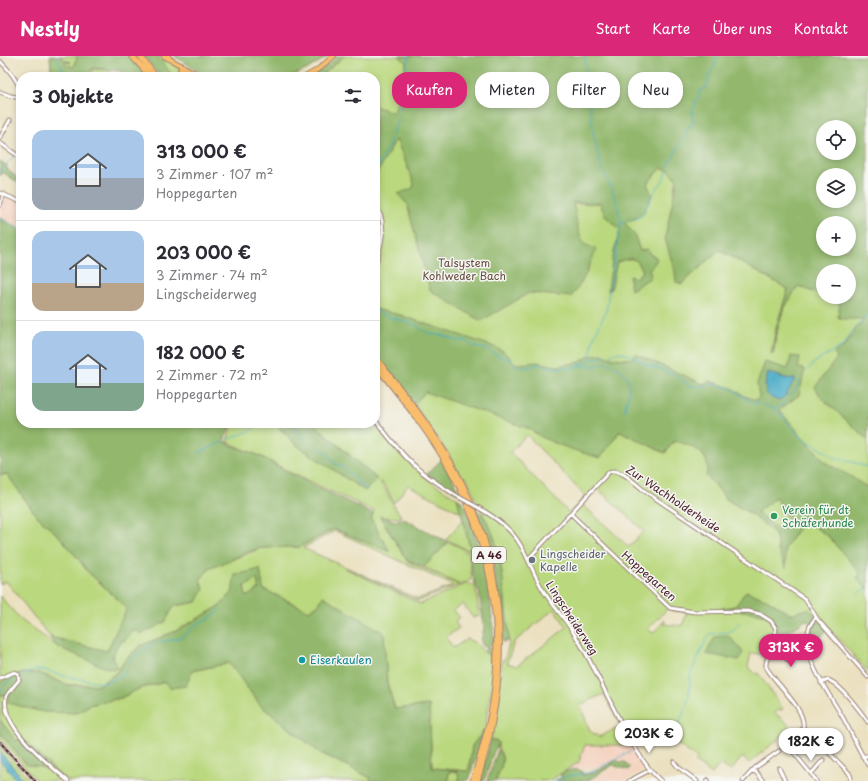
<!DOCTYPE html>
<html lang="de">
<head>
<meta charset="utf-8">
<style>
	:root { --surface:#fff; --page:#f2f2f3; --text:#2b2b33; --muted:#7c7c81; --line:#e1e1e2; --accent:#db2777 }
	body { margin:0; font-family:"Playpen Sans",sans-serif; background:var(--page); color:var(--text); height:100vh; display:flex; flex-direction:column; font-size:15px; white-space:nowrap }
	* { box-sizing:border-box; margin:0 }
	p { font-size:13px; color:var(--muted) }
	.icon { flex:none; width:22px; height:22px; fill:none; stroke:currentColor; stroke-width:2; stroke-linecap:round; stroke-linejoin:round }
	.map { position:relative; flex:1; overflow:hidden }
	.sheet { position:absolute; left:16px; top:16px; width:364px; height:356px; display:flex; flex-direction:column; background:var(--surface); border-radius:16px; box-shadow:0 2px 6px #0003 }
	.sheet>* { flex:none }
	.banner { position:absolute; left:392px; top:16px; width:380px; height:36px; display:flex; gap:8px }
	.fabs { position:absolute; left:816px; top:64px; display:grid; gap:8px }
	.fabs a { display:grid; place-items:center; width:40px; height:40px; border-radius:50%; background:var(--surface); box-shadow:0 2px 6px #0003; font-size:20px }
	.price { position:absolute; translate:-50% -34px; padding:0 9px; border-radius:14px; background:#fff; color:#222; font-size:13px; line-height:26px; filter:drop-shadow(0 1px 2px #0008) }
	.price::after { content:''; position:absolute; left:50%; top:24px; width:12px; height:9px; margin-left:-6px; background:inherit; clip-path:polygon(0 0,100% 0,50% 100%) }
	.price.on { background:var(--accent); color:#fff }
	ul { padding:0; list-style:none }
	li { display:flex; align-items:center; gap:12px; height:100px; padding:0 16px }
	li+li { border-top:1px solid var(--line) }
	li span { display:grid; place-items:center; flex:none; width:112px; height:80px; border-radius:12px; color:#555 }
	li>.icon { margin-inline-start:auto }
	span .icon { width:48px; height:48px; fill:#fffc; stroke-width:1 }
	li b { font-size:17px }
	h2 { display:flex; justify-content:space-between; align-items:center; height:48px; padding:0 16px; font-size:17px }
	.pill { padding:0 14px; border-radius:16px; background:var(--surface); box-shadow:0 2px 6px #0003; font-size:14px; line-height:36px }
	.pill.on { background:var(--accent); color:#fff }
	header { display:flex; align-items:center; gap:24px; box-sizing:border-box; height:56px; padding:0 20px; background:var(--accent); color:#fff }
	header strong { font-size:19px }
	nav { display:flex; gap:22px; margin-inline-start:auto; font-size:14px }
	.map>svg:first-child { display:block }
</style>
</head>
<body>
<header>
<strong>Nestly</strong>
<nav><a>Start</a><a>Karte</a><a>Über uns</a><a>Kontakt</a></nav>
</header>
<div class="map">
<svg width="868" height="725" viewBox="0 0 868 725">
	<rect width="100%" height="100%" fill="#f6f6f2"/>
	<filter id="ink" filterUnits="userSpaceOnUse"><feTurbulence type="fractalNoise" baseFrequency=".025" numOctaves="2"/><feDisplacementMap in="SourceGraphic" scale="8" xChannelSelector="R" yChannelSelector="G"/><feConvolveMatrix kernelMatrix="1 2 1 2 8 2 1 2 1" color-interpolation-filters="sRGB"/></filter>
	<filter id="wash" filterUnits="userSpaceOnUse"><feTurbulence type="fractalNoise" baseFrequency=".012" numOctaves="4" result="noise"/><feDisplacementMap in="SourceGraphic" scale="16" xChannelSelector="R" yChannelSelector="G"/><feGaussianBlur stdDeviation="0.9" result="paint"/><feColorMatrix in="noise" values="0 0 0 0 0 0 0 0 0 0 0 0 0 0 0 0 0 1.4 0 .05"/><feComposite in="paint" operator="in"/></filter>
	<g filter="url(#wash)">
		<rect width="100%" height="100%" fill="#ebe1c0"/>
		<path fill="#f4d3c0" d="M0 138 21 147V174L0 162Z
			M630 686 645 712 625 725H590L614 712 627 715 632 713 625 705H620L617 703 598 712 591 713 589 711 572 713 573 709 579 706 585 689H621Z"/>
		<path fill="#bad87e" stroke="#827c54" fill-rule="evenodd" d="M62 0H78L74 11 64 9 65 6 71 7 61 3Z
			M155 0H158L180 12 178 21H174Z
			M344 0H420L573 147H601L605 160 620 172 617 206C633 201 635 200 643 215L635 222 631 221 633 233 650 221 640 200 623 169 645 129 677 91 678 128H676L674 137 682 228 719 194 788 233 779 262 773 298 778 272 785 251 798 229 840 247 838 261 864 249 868 292 815 331 821 341 868 384V432L826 407 821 401 721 404 573 329 375 264V21H320Z
			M93 13 110 14V16L107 19 108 21H101V20L96 21 92 15Z
			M386 294 600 402 620 375 665 397 674 385C692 388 714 399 706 420L716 430 726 443 751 458 774 476 777 473 756 456 776 440 789 465 774 476 777 484 778 494 786 510 785 492 804 464 828 480 841 495 868 438V616L822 564 790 558 768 544 723 552C741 554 765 552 776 570L769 599 751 597 748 611 756 618 758 617 783 653 780 655 778 654 775 657 790 670 781 681 749 707 742 701 731 715 720 708 712 718 695 706 698 703 670 683 665 687 659 673 621 689H585L579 706 549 725H496C498 716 503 710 502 701 501 694 497 695 498 686L491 683 499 643 502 604 505 603 509 588 498 493 489 471 478 448 466 421 462 422 449 399 414 348 424 337ZM527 379 585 440 569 457 510 396ZM597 432 644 475 629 491 582 448ZM668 552 674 555 687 556 682 570 664 568 665 564 653 577 648 573ZM554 553 567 571 517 610 507 607 514 586ZM604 638 621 670 599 681 590 675 580 649Z
			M375 361 383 371 380 374C392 387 403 401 416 413 428 425 443 433 457 442L462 457 408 429 394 447 386 431 380 425 385 433 394 450 401 460V462L380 461 407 505 459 529 418 545 345 512 420 548 468 527 475 530 477 540 479 560 473 562 463 548 454 554 460 562 455 566 459 572 446 581 453 592 467 583 476 587 484 596 488 598 494 615 490 642 485 673 472 690 469 713 467 715 432 712 429 649 395 653 387 627 385 608 323 541 319 548 309 555 263 533 260 513 232 537 220 550 176 575 140 590 126 603 116 617 99 629H68L39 617 9 620 0 627V540L21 564 58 591 111 603 117 590 127 582 133 574 165 566 174 550 197 546 200 524 209 513 261 492 299 491 334 473 389 495 371 463 374 455 291 417 260 400 227 386 232 367H275L295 388 365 435 377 423 313 367H375ZM335 475 452 529V530L418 543 303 492Z
			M0 418 1 419 7 418 36 459 60 481 80 505 87 515 127 552 107 596 50 581 6 525 0 528Z
			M463 464 469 488 470 491 467 494 446 483Z
			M448 486C454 488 462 491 466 496 470 501 472 518 471 524L460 529 424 511Z
			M257 523 259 533 246 541 244 531Z
			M229 607 261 650 319 696 371 722 369 725H37L0 683V677L26 708 49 713 59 723H64L16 685 0 664V639H8L76 657 89 649 121 642 138 633 165 626 170 632 192 615Z
			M0 690 31 725H25L0 696Z
			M0 704 16 723V725H0Z
			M452 715 458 716 459 719V725H448L449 716Z"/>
		<path fill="#93b86d" stroke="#6e6c4c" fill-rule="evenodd" d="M50 0H62V3L71 6H65V9L74 11 77 0H129L135 4 148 21H126L121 15 93 12 87 21H58L57 15 51 14Z
			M144 0H155L158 1 174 21H160Z
			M174 0H329L306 14 290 21H214L200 16Z
			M337 0H344L320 21H311L329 8Z
			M399 0H868V384L821 341 815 331 837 302 834 297 845 290 853 277 864 263H842L838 261 840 247 825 241H849V215H823V240L798 230 785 251 778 272 773 298H771L776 272 788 233 719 194 682 228 676 226 675 216 665 182 677 124 669 114 661 112 647 128 652 139 643 158 625 167 635 180 640 195 647 193 651 199 655 200 657 204 649 214 651 217 650 222 631 234 629 220 635 222 643 215C635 200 633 201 617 206L611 234 608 235 612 204 620 173 605 160 600 147H573C576 158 577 177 583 186 586 190 591 191 595 192L596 194C588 213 584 225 571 241L529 237 481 265 430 234 408 152 409 150 398 138 413 132 414 127 396 83 375 121V50L394 57 406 7ZM823 71H849V97H823ZM823 119H849V145H823ZM823 167H849V193H823Z
			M0 105 7 110V113L21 125V129L3 116 0 120Z
			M0 162 21 174V367H230V371L224 384 228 388 260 400 285 415 373 458 371 463 390 496 334 473 299 491 261 492 248 496 209 513 200 524 204 533 197 546 174 550 165 566 142 578 133 574 127 582 117 590 112 602 118 612 113 613 104 611 58 591 52 585 50 581 107 595 127 552 87 515 80 505 60 481 36 459 7 418 1 419 0 418Z
			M375 253 400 259 492 290 503 295 516 308 537 306 557 310 580 306 589 300 602 298 610 302 631 303 636 298 703 328 710 325 732 332 744 340 756 344 759 341 757 328 765 306 788 313 791 300 800 301 798 312 805 313 799 339 779 354 826 407 850 420 868 432V533L857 523 860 517 828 480 804 464 785 492 786 512 778 494 777 484 774 476 751 458 726 443 716 430 706 420C714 399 692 388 674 385L665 397 620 375 600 402C580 396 544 386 530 373L425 336 414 348 375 298ZM768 317 785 322 795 323 775 343 767 337 765 330ZM776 441 789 465 777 473 757 456Z
			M275 367H313L377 423 365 435 295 388Z
			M442 403 461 440 427 418Z
			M457 442 464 447 467 455 484 506 489 532 494 583V587L486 591 483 590 481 586 484 572 479 536 474 525 470 501 467 494 470 491 469 488Z
			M475 453C499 465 504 530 506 554 507 564 510 576 508 585L503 586C500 540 492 495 475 453Z
			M380 460 395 465 404 463 448 486 424 511 407 504Z
			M260 513 263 533 309 555 319 548 323 540 384 577 387 627 395 653 429 649 432 712 467 715 469 713 472 690 485 673 469 723 467 725H459L458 716 452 715 449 716 448 725H369L371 722 319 696 261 650 229 607 192 615 186 630 170 632 165 626 138 633 121 642 89 649 77 657 43 656 8 647V639H0V627L9 620 23 617H39L68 629H99L116 617 126 603 140 590 176 575 220 550 232 537 235 519ZM257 523 259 533 246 541 244 531Z
			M746 535 768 544 790 558 808 553 822 564 829 572 810 593 808 580 811 566 806 564 799 569 775 582C775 579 777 573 776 570 771 553 735 555 721 554L722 552 735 551Z
			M728 579 743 596 739 604 706 598 715 581Z
			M495 592 494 615 488 598 484 596 486 593Z
			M0 664 16 685 22 682 64 723H59L49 713 26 708 0 677Z
			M491 683 498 686 497 692 494 695 484 725H480Z
			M498 694C508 706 498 713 496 725H487Z
			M617 704 619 706H625L630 712 628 714 613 709 587 725H556L561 722V718C568 714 575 712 582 715V719C594 719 606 710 617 704Z"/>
		<path fill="#46abc6" stroke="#486578" d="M768 317 785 322 795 323C791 329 788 340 781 343 778 345 775 344 772 342 762 336 766 326 768 317Z
			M0 696 25 725H16V723L0 704Z"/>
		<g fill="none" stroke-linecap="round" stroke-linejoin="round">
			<path stroke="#46abc6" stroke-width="1" d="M57 0C58 6 62 11 64 16
				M585 0C588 36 591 75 601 110 603 116 607 122 609 127 615 140 620 155 621 169
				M17 96 21 90
				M668 110 689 70 694 66 692 59 693 57 692 54 695 51 696 44 699 41V36L707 30 709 19 715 10 717 0
				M0 116 14 100
				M375 116 388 91 394 73 398 65 409 0
				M0 162 21 174
				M621 168 636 163 643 158 654 136 662 126 667 115
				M375 254 384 259 415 269 429 278 441 279 459 285H467L472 290 489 294 496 299 510 303 518 311 522 312 542 308 552 312H573L591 304 606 299
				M610 299 619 296 632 300 649 310 659 312 666 316 673 318 689 329 700 331 712 328 731 332 753 347H759
				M590 300 594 281 606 255 620 171
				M581 310H598L603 306C616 309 630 317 629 333 629 340 625 347 625 355
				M807 315 815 306 844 289 851 277 860 266 868 258
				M764 349 774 353 785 363 798 379 837 403 846 404 868 411
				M775 353 781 349 796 333 800 324
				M294 367 297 376 304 382
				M227 383C240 379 250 377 259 367
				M320 392 325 395 335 408 342 410 364 432 367 433
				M198 397 223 386
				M858 537 868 531
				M130 606C138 596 152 587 164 585 169 584 174 584 179 582 187 579 192 571 199 567 208 562 212 562 220 554
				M33 614H43L65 620 103 627 118 622 124 619 126 615
				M22 619 30 616
				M0 636 5 629 15 622
				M662 680 680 666 689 642 690 619 708 580 710 578C724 576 731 579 739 567
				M552 725 568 720 592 716 631 695"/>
		</g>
	</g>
	<g filter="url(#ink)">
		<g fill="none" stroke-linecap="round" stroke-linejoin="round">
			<g stroke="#9a8076" stroke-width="5">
				<path id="minor" d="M0 5C9 14 19 25 21 38
					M0 36 11 40 21 42
					M0 82 10 64
					M0 87 21 102
					M0 137 21 146
					M0 149 4 138
					M375 150C390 167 379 193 375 212
					M375 364C388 380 400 397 416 411 428 422 443 431 457 440
					M479 452C491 459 502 466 511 476 526 492 531 515 543 534 552 549 564 561 573 576 587 597 598 621 609 643 620 665 642 710 661 725
					M571 458 670 552 695 556 748 555 760 558 771 565 775 571 776 575 766 607V611C775 627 806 653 803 671 801 679 792 684 790 692L817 725
					M527 502 530 501 609 416C619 410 638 430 646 436L805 543 818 564 868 621
					M816 561C790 588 828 635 842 660 851 676 858 693 868 709
					M771 593 780 597 789 605 792 603 793 600 790 594
					M0 622 15 616 18 618 19 624C15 629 9 635 6 641 0 671 49 708 68 725
					M821 627 828 624C841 628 860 655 868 666
					M814 681 849 717 851 721 850 725
					M817 684 828 675
					M862 700H868
					M674 706 678 711 697 725
					M779 712 785 725
					M752 715 756 716 763 725
					M811 718 823 704
					M629 725 650 714
					M707 725 708 724
					M743 725 755 712 779 695"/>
			</g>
			<g stroke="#9a8076" stroke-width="6">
				<path id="major" d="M164 0 202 21
					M305 21 317 14 334 0"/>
			</g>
			<g stroke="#9a8076" stroke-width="7">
				<path id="highway" d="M132 0 151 21
					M140 0 156 21
					M167 0 169 2
					M179 21 182 10
					M182 21 186 17H195
					M375 301C402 336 431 371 452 409 509 510 511 617 477 725
					M375 308C401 341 428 374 449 411 489 481 505 566 493 646 489 673 481 699 473 725"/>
			</g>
			<use href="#minor" stroke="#fff" stroke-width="3"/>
			<use href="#major" stroke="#f9be6d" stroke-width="4"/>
			<use href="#highway" stroke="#f9be6d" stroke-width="5"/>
			<g stroke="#4a1f2b" stroke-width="2.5">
				<path id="rail" d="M0 686 35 725"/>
			</g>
			<use href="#rail" stroke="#f6f6f2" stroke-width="1" stroke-dasharray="3" stroke-linecap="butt"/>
			<g stroke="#9a8076" stroke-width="5" stroke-linecap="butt">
				<path id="minor-bridge" d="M457 440 479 452"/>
			</g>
			<use href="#minor-bridge" stroke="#fff" stroke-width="3"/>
		</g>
	</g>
	<circle fill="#2e9e5b" stroke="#f6f6f2" stroke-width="1.5" cx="774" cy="460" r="4"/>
	<circle fill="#6b7280" stroke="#f6f6f2" stroke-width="1.5" cx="532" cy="504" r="4"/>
	<circle fill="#0f9aa8" stroke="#f6f6f2" stroke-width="1.5" cx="302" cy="604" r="4"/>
	<g text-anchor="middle" stroke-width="3" stroke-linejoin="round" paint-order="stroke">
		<rect fill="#f6f6f2" stroke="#7e6067" stroke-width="1" x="472" y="491" width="34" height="16" rx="3"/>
		<g font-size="10" font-weight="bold" fill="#4a1f2b">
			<text x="489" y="503">A 46</text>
		</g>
		<g font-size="11" fill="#664d40" stroke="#f6f6f2">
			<text x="464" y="211">Talsystem<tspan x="464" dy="13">Kohlweder Bach</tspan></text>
		</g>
		<g font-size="11" fill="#4a1f2b" stroke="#f6f6f2">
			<text transform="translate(673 443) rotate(34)" y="4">Zur Wachholderheide</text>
			<text transform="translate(649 520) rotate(42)" y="4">Hoppegarten</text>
			<text transform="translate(572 562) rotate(57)" y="4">Lingscheiderweg</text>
		</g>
		<g font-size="11" fill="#27864d" stroke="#f6f6f2" text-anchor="start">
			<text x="782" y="458">Verein für dt<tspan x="782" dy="13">Schäferhunde</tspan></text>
		</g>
		<g font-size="11" fill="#5b616d" stroke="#f6f6f2" text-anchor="start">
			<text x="540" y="502">Lingscheider<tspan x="540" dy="13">Kapelle</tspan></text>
		</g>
		<g font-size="11" fill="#0d838f" stroke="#f6f6f2" text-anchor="start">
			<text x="310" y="608">Eiserkaulen</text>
		</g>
	</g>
</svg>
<div class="fabs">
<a><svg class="icon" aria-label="locate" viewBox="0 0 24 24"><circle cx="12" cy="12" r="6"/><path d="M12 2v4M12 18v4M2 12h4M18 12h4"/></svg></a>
<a><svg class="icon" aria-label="layers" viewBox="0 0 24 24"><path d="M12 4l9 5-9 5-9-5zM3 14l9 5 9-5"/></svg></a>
<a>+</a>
<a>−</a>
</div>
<b class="price on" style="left:791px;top:612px">313K €</b>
<b class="price" style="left:649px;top:698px">203K €</b>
<b class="price" style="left:811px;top:706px">182K €</b>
<div class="banner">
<a class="pill on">Kaufen</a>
<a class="pill">Mieten</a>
<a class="pill">Filter</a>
<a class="pill">Neu</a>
</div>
<section class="sheet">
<h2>3 Objekte<svg class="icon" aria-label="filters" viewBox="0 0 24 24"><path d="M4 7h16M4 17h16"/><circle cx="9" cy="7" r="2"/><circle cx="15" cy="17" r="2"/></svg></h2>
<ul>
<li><span style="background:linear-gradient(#a9c7e8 60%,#9aa5b1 0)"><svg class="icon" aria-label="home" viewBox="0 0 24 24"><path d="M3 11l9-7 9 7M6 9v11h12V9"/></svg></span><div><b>313 000 €</b><p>3 Zimmer · 107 m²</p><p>Hoppegarten</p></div></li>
<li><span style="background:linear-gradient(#a9c7e8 65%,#b9a48a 0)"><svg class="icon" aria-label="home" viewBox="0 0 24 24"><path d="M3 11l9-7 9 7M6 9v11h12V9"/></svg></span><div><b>203 000 €</b><p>3 Zimmer · 74 m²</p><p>Lingscheiderweg</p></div></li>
<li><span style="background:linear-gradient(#a9c7e8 65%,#7fa58c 0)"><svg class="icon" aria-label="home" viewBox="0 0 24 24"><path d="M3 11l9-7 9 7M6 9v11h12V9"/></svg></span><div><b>182 000 €</b><p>2 Zimmer · 72 m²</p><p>Hoppegarten</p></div></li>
</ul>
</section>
</div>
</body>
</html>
